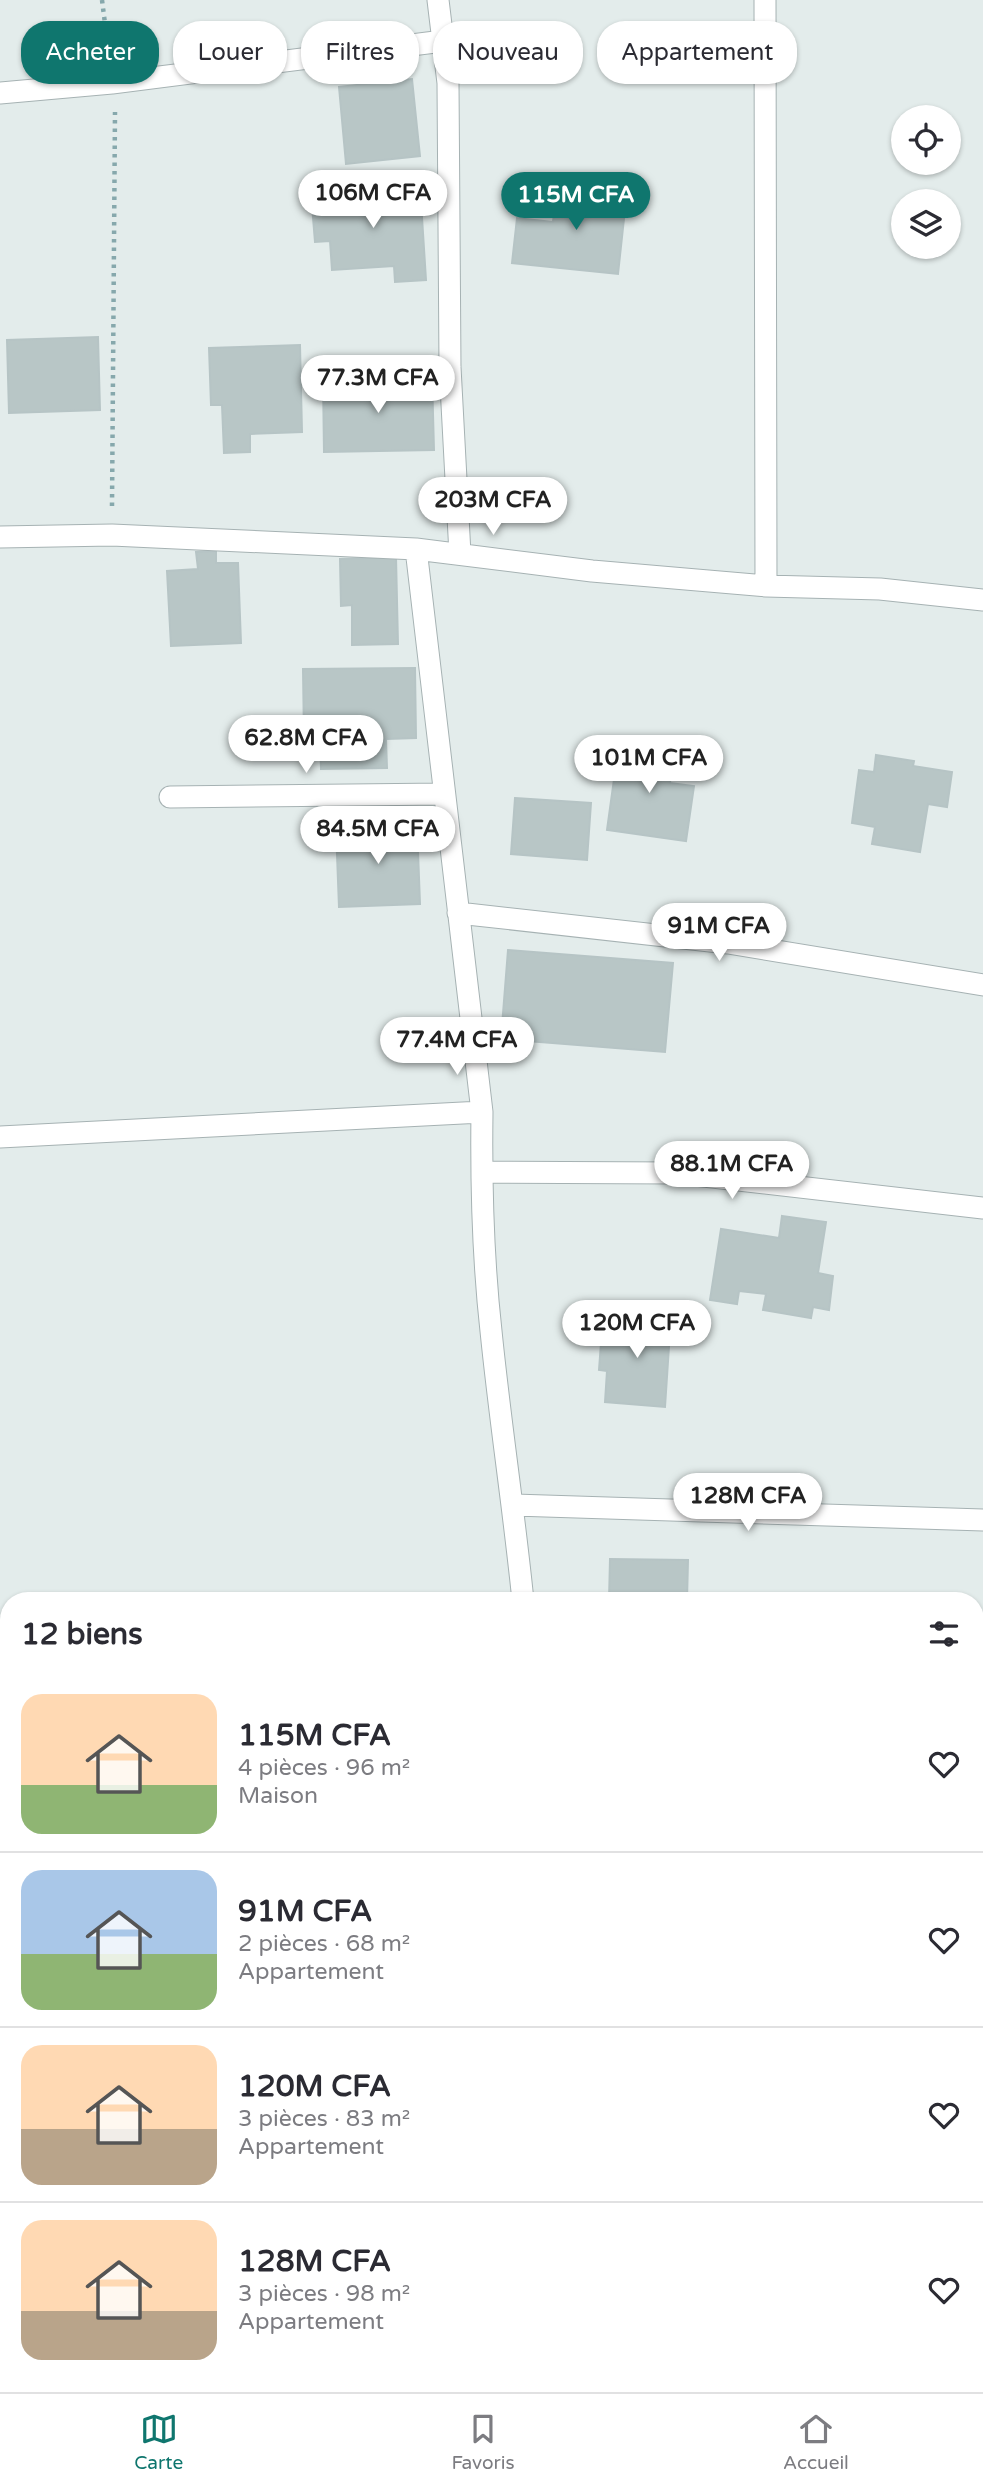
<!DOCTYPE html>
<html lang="fr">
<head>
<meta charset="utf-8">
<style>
	:root { --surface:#fff; --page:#f7f7f7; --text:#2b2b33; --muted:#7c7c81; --line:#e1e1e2; --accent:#0f766e }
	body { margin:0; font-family:"Varela Round",sans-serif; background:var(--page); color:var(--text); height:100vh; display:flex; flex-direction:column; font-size:26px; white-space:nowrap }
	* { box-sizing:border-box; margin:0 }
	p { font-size:23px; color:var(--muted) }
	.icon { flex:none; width:38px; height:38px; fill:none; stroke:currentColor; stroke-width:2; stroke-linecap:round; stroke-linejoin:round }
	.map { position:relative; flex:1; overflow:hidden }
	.sheet { position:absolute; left:0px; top:1592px; width:984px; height:800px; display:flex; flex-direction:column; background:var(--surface); border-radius:28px 28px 0 0; box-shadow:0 2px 5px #0004 }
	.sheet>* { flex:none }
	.guide { position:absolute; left:21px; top:21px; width:942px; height:63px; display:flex; gap:14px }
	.buttons { position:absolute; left:891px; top:105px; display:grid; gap:14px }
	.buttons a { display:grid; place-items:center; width:70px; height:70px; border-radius:50%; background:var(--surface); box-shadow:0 2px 5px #0004; font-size:35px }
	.price { position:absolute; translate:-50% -60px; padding:0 16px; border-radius:24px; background:#fff; color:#222; font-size:23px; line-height:46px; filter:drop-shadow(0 2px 4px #0008) }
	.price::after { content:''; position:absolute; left:50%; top:42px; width:21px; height:16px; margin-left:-10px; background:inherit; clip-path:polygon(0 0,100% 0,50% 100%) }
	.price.active { background:var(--accent); color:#fff }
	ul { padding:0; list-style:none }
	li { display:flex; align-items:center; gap:21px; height:175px; padding:0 21px }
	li+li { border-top:2px solid var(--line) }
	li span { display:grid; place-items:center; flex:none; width:196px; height:140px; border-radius:21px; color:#555 }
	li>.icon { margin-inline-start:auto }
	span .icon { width:84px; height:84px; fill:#fffc; stroke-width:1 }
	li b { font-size:30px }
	h2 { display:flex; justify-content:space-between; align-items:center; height:84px; padding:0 21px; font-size:30px }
	.pill { padding:0 24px; border-radius:28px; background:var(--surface); box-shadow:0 2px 5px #0004; font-size:24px; line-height:63px }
	.pill.active { background:var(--accent); color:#fff }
	.dock { display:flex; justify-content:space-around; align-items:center; height:98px; border-top:2px solid var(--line); background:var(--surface); font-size:19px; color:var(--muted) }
	.dock a { display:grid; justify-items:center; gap:4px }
	.dock .active { color:var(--accent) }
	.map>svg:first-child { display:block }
</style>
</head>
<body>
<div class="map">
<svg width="983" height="2392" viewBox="0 0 983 2392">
	<rect width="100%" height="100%" fill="#e3eceb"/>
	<path fill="#b8c6c6" stroke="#b6c4c5" stroke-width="2" d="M412 79 420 156 346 164 339 87Z
		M557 184 627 191 618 274 512 263 517 218 553 222Z
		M420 186 426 280 395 282 394 266 332 270 330 241 315 242 311 193Z
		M98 337 100 410 9 413 7 340Z
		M300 345 302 432 250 434V452L224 453 222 405H211L209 348Z
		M432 377 434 450 324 452 323 380Z
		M216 551V563H238L241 643 171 646 167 571 198 569 196 552Z
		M396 557 398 644 352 645V605L341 606 340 559Z
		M415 668 416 738 386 739 387 768 321 769 320 737 304 738 303 669Z
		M619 743 674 751 670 783 694 786 686 841 607 830Z
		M876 755 914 761 913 766 952 772 947 807 928 804 920 852 872 844 875 827 852 823 859 770 874 772Z
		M515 798 591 803 587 860 511 854Z
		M417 825 420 904 339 907 336 828Z
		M508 950 673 963 665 1052 501 1039Z
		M782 1216 826 1222 818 1273 833 1276 829 1310 813 1307 811 1318 763 1310 766 1294 739 1291 737 1304 710 1300 721 1229 779 1238Z
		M614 1313 671 1316 665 1407 605 1402 607 1371 599 1370 601 1343 611 1344Z
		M610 1559 688 1560 687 1601H609Z
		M235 2384H313V2385L235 2390Z
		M601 2384H720L719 2392H601Z"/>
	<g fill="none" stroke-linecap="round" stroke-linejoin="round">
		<g stroke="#a6b2b3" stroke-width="23">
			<path id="minor" d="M438 0 448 83 450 367 460 554
				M765 0 766 586
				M0 93 112 83 443 41
				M0 537 112 535 416 549 592 571 766 586 880 589 983 600
				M416 549 482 1112C481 1185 483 1259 491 1331 500 1421 514 1511 523 1601
				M170 797 444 794
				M458 913 728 943 983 985
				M0 1137 482 1112
				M482 1172 677 1173 983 1208
				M514 1505 983 1520
				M975 1745 983 1732
				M975 1911 983 1912
				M975 2217H983
				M357 2384 360 2392"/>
		</g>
		<path stroke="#86a8ac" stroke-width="4.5" stroke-dasharray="3.5 5" stroke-linecap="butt" d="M102 0 109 55
			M112 506 115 112"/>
		<use href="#minor" stroke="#fff" stroke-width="21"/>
	</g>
</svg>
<div class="buttons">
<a><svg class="icon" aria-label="locate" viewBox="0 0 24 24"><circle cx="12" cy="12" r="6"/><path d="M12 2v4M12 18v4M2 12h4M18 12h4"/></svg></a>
<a><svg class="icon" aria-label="layers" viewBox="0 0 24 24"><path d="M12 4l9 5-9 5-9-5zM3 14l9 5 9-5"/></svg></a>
</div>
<b class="price" style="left:373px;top:230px">106M CFA</b>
<b class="price active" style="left:576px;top:232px">115M CFA</b>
<b class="price" style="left:378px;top:415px">77.3M CFA</b>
<b class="price" style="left:493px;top:537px">203M CFA</b>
<b class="price" style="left:306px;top:775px">62.8M CFA</b>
<b class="price" style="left:649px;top:795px">101M CFA</b>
<b class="price" style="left:378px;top:866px">84.5M CFA</b>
<b class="price" style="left:719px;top:963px">91M CFA</b>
<b class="price" style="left:457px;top:1077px">77.4M CFA</b>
<b class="price" style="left:732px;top:1201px">88.1M CFA</b>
<b class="price" style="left:637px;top:1360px">120M CFA</b>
<b class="price" style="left:748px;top:1533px">128M CFA</b>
<div class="guide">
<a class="pill active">Acheter</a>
<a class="pill">Louer</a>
<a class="pill">Filtres</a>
<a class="pill">Nouveau</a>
<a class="pill">Appartement</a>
</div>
<section class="sheet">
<h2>12 biens<svg class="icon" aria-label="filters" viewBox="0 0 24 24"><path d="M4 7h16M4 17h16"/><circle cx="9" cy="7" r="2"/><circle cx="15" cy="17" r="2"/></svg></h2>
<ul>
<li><span style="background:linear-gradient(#ffd9b3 65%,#8fb573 0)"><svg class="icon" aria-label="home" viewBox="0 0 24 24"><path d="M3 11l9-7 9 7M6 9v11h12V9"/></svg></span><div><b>115M CFA</b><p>4 pièces · 96 m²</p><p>Maison</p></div><svg class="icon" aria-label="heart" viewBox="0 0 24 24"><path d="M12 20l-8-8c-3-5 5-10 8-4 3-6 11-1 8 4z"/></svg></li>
<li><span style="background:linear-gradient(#a9c7e8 60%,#8fb573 0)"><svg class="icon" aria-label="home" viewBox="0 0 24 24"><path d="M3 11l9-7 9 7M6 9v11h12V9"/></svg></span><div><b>91M CFA</b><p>2 pièces · 68 m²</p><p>Appartement</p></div><svg class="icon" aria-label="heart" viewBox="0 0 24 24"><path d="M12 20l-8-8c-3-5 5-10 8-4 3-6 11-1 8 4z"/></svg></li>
<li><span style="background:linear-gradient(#ffd9b3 60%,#b9a48a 0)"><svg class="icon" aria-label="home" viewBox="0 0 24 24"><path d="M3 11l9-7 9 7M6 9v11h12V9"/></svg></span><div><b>120M CFA</b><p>3 pièces · 83 m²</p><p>Appartement</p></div><svg class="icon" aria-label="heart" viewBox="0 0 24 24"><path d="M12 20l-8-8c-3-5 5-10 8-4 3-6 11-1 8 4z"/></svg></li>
<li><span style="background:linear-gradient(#ffd9b3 65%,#b9a48a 0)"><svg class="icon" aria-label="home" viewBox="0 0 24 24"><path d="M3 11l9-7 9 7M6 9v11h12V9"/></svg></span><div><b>128M CFA</b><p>3 pièces · 98 m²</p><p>Appartement</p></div><svg class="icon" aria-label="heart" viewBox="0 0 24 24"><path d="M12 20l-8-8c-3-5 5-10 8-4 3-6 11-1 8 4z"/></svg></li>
</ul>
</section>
</div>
<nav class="dock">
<a class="active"><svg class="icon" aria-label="map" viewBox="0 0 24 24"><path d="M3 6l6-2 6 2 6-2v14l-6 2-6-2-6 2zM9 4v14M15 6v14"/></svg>Carte</a>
<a><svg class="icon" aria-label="saved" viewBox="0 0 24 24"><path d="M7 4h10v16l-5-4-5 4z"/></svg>Favoris</a>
<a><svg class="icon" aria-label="home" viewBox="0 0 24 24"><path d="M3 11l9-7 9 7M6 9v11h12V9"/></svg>Accueil</a>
</nav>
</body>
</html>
